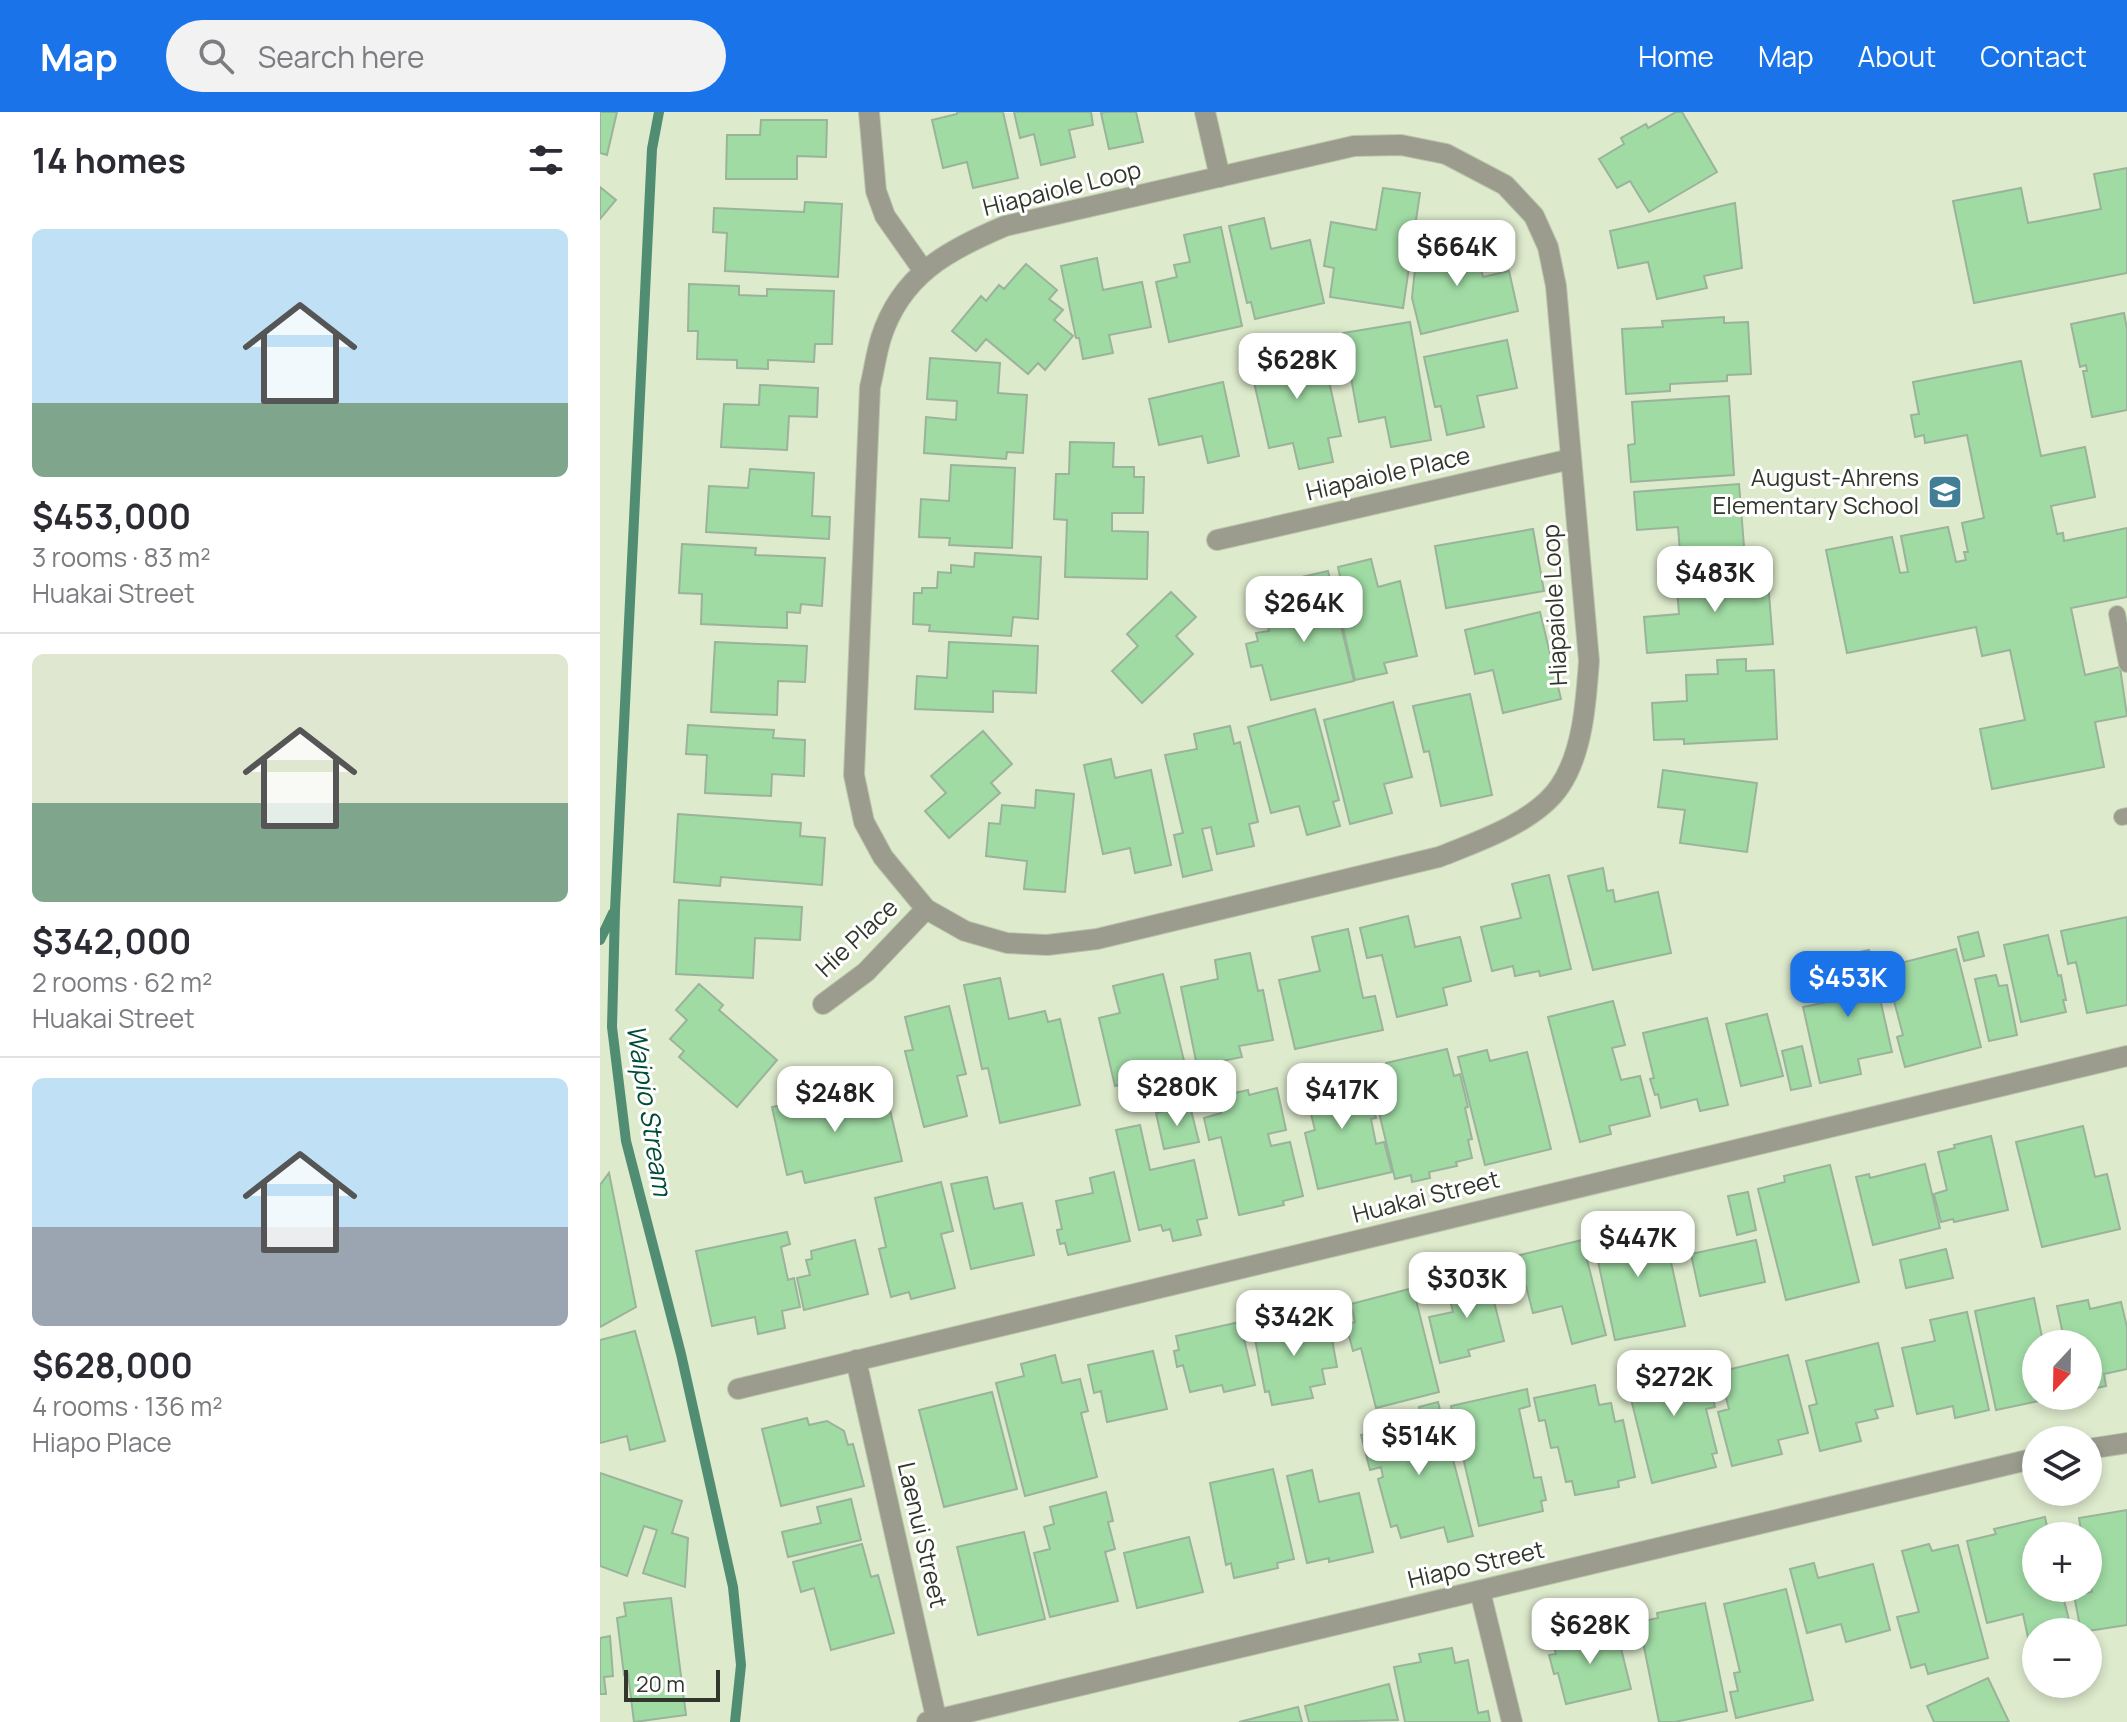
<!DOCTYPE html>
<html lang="en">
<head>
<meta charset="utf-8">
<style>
	:root { --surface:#fff; --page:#f2f2f3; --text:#2b2b33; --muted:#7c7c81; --line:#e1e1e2; --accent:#1a73e8 }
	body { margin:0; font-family:Manrope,sans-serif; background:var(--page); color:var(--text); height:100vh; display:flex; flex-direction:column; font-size:30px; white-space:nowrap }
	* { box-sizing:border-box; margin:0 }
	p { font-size:26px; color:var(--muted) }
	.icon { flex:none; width:44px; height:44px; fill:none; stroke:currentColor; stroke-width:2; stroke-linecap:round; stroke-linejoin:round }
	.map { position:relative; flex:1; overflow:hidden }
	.side { display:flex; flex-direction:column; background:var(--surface); width:600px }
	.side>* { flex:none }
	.needle { width:52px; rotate:202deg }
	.controls { position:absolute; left:1422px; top:1218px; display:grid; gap:16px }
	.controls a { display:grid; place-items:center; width:80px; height:80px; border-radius:50%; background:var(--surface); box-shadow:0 4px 12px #0003; font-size:40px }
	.scale { position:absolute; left:24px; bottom:20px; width:96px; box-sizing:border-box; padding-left:8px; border:4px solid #31372b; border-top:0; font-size:22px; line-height:28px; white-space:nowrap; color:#31372b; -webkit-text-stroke:6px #fff; paint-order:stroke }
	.price { position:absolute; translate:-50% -68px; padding:0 18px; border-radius:16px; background:#fff; color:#222; font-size:26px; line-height:52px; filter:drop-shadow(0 2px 4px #0008) }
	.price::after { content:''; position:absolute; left:50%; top:48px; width:24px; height:18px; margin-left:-12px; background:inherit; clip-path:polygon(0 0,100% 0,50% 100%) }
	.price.on { background:var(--accent); color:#fff }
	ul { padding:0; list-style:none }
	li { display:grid; align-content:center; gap:16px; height:424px; padding:0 32px }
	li+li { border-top:2px solid var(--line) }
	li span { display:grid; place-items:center; height:248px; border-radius:12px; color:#555 }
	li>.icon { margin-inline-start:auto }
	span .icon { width:144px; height:144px; fill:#fffc; stroke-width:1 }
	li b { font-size:34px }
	h2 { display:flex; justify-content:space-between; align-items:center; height:96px; padding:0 32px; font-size:34px }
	header { display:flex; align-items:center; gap:48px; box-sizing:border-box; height:112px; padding:0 40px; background:var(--accent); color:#fff }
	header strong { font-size:38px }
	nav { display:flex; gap:44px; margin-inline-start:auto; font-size:28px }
	.search { width:560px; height:72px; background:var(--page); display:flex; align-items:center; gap:20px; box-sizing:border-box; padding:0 28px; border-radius:44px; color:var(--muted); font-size:30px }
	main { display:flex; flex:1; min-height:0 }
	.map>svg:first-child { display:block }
</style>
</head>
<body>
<header>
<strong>Map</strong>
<div class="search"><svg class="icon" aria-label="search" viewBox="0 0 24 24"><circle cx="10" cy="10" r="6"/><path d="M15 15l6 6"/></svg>Search here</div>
<nav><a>Home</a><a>Map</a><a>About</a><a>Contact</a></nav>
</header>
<main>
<section class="side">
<h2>14 homes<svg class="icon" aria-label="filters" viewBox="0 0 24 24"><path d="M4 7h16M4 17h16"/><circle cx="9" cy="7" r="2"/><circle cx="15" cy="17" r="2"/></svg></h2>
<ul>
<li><span style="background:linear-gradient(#bfe0f5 70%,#7fa58c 0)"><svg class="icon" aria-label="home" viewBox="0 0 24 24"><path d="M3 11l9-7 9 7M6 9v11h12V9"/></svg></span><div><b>$453,000</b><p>3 rooms · 83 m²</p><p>Huakai Street</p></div></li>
<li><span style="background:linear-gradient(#dfe7d0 60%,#7fa58c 0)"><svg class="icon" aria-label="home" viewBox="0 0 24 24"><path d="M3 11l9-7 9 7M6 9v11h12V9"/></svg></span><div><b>$342,000</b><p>2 rooms · 62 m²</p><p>Huakai Street</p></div></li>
<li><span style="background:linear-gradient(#bfe0f5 60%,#9aa5b1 0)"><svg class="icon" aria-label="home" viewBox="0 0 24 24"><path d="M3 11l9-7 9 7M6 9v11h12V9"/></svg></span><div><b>$628,000</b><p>4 rooms · 136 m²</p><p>Hiapo Place</p></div></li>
</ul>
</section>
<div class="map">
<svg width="1527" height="1610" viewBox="0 0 1527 1610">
	<rect width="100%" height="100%" fill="#ddeacc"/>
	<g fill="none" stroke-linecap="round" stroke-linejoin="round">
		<path stroke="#508d72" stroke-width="10" d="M59 0 52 37 15 798 12 915 26 1029 81 1242 133 1475 141 1553 135 1610
			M0 828 13 801"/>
	</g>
	<path fill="#a0dba4" stroke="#9ab39b" stroke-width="2" d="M0 0H17L7 43 0 41Z
		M357 0H403L418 66 373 76 367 50 343 56 332 8 357 2Z
		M414 0H491L493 13 469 18 475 45 441 53 434 22 420 26Z
		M506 0H536L543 30 509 37 501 1Z
		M1076 0H1082L1117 60 1049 100 1030 69 1017 76 999 47 1024 32 1021 26 1046 12 1048 16Z
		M161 8H227L226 45 197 44V67H126L127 23H160Z
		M1527 56V161L1374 191 1353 89 1421 76 1428 111 1501 97 1494 62Z
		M0 75 16 88 0 107Z
		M783 76 820 81 803 196 730 185 734 156 724 154 731 110 776 118Z
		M205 90 242 92 238 165 125 159 127 121 113 120 114 96 204 100Z
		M1135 91 1142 156 1104 164 1107 176 1057 187 1048 150 1018 156 1010 119Z
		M664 106 671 137 710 128 724 191 655 207 651 190 647 191 629 114Z
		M621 115 642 214 569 230 556 170 577 165 574 153 590 150 584 123Z
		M873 124 883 165 909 159 918 199 821 222 812 186 817 138Z
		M497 146 503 178 542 170 551 215 509 223 513 241 483 247 479 226H476L461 154Z
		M426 152 457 178 449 187 463 198 454 208 473 224 445 258 438 251 428 262 386 227 376 239 352 219 381 184 386 189 399 173 404 177Z
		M89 172 139 174V183L167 184V177L234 179 232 232H215L214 250 168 248V257L137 256V248L97 247 98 219H88Z
		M1524 201 1527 217V298L1492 305 1483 259H1487L1486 253 1480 255 1471 212Z
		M1124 205V211L1148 210 1151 262 1127 263V269L1070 272V279L1026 282 1022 217 1063 215 1062 209Z
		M810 210 831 328 791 335 785 305 759 310 743 221Z
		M720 228 741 324 728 326 733 350 699 357 693 331 669 336 648 244Z
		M907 228 917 276 877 284 884 315 847 323 841 294 835 295 824 245Z
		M330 246 400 251 398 281 427 283 423 341 407 340 406 347 324 341 326 305 356 308 357 289 327 287Z
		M1421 249 1441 344 1485 335 1495 385 1451 394 1457 422 1463 421 1464 429 1527 416V485L1471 496 1485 563 1520 555 1527 604 1495 610 1504 655 1392 677 1380 617 1425 608 1410 538 1382 544 1376 515 1247 541 1226 438 1292 425 1300 461 1308 460 1301 424 1348 415 1356 450 1366 448 1364 440H1368L1362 411 1384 406 1367 323 1325 331 1324 323 1315 325 1311 303 1319 302 1313 270Z
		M623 270 639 344 608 351 602 324 559 333 549 287Z
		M160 273 218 276 217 305 189 304 187 338 121 335 124 292 159 293Z
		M1129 284 1134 363 1031 370 1028 333 1035 332 1032 290Z
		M470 330 514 331 513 355H534V365H544L543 401H512V419L548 420 547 467 465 465 467 408 454 407 456 362H469Z
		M351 353 415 356 412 436 349 433 350 426 319 425 321 387 349 389Z
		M150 357 214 361 212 404 230 405 229 427 106 420 109 374 148 376Z
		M1139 372 1145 447 1081 452 1078 415 1037 418 1034 380Z
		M933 417 944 479 846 496 835 434Z
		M82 432 156 436 155 443 225 446 222 494 201 492 200 501 187 500V516L101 512 102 482 79 481Z
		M375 441 441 445 438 507 413 505 411 524 329 519 330 513 313 512 314 481H322V476H337L338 460 351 461V453L374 455Z
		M771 447 778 475 800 469 817 544 784 551 787 561 755 568 736 485 744 483 738 455Z
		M1167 457 1173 532 1047 541 1044 505 1079 502 1076 464Z
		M728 459 754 569 671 588 662 553 651 555 646 532 658 529 656 521 669 519 667 510 701 502 693 467Z
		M571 480 596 505 576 524 593 542 542 591 512 559 538 534 527 522Z
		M940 500 961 587 903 601 893 558 875 562 865 518Z
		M115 530 207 534 205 570 178 569 177 603 111 600Z
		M349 530 438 534 436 581 393 579V600L315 597 317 564 347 566Z
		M1146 547V559L1174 558 1177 627 1084 632V627L1054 628 1052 591 1087 589 1086 563 1118 562 1117 548Z
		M870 582 892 683 841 694 829 639 824 640 813 594Z
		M793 590 812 665 784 672 792 701 750 712 724 608Z
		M715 597 739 688 733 690 740 714 707 723 699 694 671 701 648 615Z
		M88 613 174 618 173 626 205 628 204 664 172 662 171 684 105 681 107 643 86 642Z
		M630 614 634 632 640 630 658 710 649 712 654 734 617 742 611 715 602 717 612 758 583 765 574 723 583 721 565 643 597 637 594 622Z
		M383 619 412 652 391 671 400 681 349 726 325 699 346 681 331 664Z
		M511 647 515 666 551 658 571 753 535 761 530 736 503 742 484 653Z
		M1063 658 1157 671 1147 740 1080 731 1085 698 1058 695Z
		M436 678 474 682 465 780 424 777 427 749 386 744 389 711 400 712 402 693 435 696Z
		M78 702 201 711 200 724 225 726 222 773 121 765 120 774 74 770Z
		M1003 756 1007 779 1013 778 1015 790 1058 780 1071 841 993 858 968 764Z
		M949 763 971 857 940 864 939 859 915 864 913 854 892 859 881 815 921 806 912 772Z
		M79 788 202 795 200 828 155 826 153 866 76 862Z
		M808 804 815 835 860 825 871 869 843 876 847 893 797 905 782 843 767 846 760 816Z
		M1527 805V893L1487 901 1476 850 1468 852 1461 819Z
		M748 817 763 886 775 884 783 918 695 937 679 868 720 859 712 825Z
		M1378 820 1384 844 1364 849 1358 825Z
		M1448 823 1458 864 1461 863 1466 888H1463L1466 900 1421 910 1404 833Z
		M1356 837 1381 935 1305 955 1297 925 1303 923 1285 855Z
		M1269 838 1292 940 1258 947 1261 962 1220 971 1203 895 1232 889 1223 848Z
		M650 841 658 879 663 878 673 928 639 934 642 945 597 954 581 875 618 867 615 848Z
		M563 862 586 957 515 974 499 906 520 901 513 874Z
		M1396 863 1399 874 1407 873 1417 923 1389 929 1375 867Z
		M400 866 409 907 445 899 448 910 460 907 480 993 400 1011 388 956 382 957 364 873Z
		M99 872 123 893 119 898 177 948 137 995 79 945 84 939 70 927 87 908 76 898Z
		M1013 889 1025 933 1012 936 1021 968 1040 964 1050 1004 1009 1014 1011 1022 980 1030 948 905Z
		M349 894 366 962 357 964 367 1004 324 1015 305 939 313 938 305 905Z
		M1167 902 1183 964 1141 974 1126 912Z
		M1107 906 1128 993 1100 999 1097 987 1061 996 1058 982 1055 983 1050 967 1054 966 1043 921Z
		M1202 934 1211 974 1191 978 1182 939Z
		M847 937 854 964 860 962 868 995 865 996 872 1027 868 1028 872 1046 856 1050 857 1054 829 1060 830 1066 812 1070 811 1063 795 1067 770 963 788 959 786 951Z
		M887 938 890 949 927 940 951 1037 885 1053 858 945Z
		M749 954 756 983 769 980 776 1006 771 1007 776 1032 784 1030 792 1060 718 1077 705 1021 715 1018 702 966Z
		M252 964 255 976 263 973 270 1002 290 998 302 1049 205 1071 202 1059 187 1063 172 995 226 983 223 972Z
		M677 976 686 1018 668 1022 671 1034 690 1030 703 1084 683 1089 684 1093 639 1103 621 1025 609 1028 604 1006 621 1001 617 985 648 978 649 983Z
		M590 994 599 1030 564 1037 556 1001Z
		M540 1013 550 1058 594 1048 607 1106 597 1108 601 1123 573 1129 570 1117 563 1119 561 1113 539 1118 516 1018Z
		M1483 1014 1495 1065 1507 1062 1520 1117 1442 1135 1416 1030Z
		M1391 1024 1408 1098 1354 1110 1353 1107 1341 1110 1334 1082 1347 1078 1338 1040 1355 1036 1354 1033Z
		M1325 1052 1340 1116 1273 1133 1256 1065 1269 1062 1270 1066Z
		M1230 1053 1259 1170 1186 1188 1158 1077 1185 1070 1184 1064Z
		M514 1060 530 1129 468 1143 465 1131 460 1132 457 1118 462 1117 456 1089 493 1081 490 1066Z
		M9 1061 36 1195 0 1215V1073Z
		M387 1065 394 1097 422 1091 434 1143 371 1157 351 1072Z
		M341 1070 353 1119 341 1122 355 1176 311 1187 309 1180 291 1185 279 1137 286 1135 275 1086Z
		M1148 1080 1156 1118 1137 1123 1128 1084Z
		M1062 1109 1085 1214 1015 1228 991 1117 1028 1110 1029 1116Z
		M187 1120 190 1132 181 1135 188 1168 194 1166 200 1195 182 1199 185 1216 158 1222 155 1205 112 1214 96 1139Z
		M255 1128 268 1182 204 1198 197 1166 210 1163 206 1148 212 1147 211 1139Z
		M982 1128 1006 1223 972 1232 962 1194 933 1201 926 1174 920 1175 912 1145Z
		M1156 1128 1165 1170 1100 1184 1091 1142Z
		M1346 1137 1353 1166 1306 1176 1300 1148Z
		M887 1162 904 1229 868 1238 870 1244 840 1251 829 1205 853 1200 846 1172Z
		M813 1176 839 1280 776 1296 761 1236 753 1239 746 1213 755 1210 751 1192Z
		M1434 1186 1443 1230 1457 1227 1459 1232H1436V1284H1463L1396 1298 1375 1199Z
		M1488 1188 1490 1197 1521 1190 1527 1215V1257L1504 1262 1506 1274 1488 1278V1232H1465L1457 1194Z
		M1367 1200 1389 1298 1355 1306 1353 1294 1317 1302 1302 1236 1335 1229 1330 1208Z
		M717 1204 720 1218 730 1216 737 1255 722 1257 725 1272 710 1275 713 1286 672 1293 669 1279 665 1280 653 1216Z
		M640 1210 655 1273 624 1280 622 1273 590 1280 583 1253 577 1255 574 1239 579 1238 576 1224Z
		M35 1219 65 1329 30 1338 27 1324 0 1331V1228Z
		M1278 1231 1293 1294 1275 1298 1278 1306 1256 1311 1261 1329 1220 1339 1209 1294 1217 1292 1206 1249Z
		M553 1239 567 1297 507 1310 501 1279 494 1281 488 1253Z
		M455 1243 462 1271 480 1267 488 1299 481 1301 497 1365 425 1384 396 1271 424 1264 421 1252Z
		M1188 1243 1208 1321 1178 1328 1182 1342 1132 1354 1118 1300 1129 1297 1119 1260Z
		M1103 1245 1115 1295 1106 1297 1117 1341 1112 1342 1116 1355 1052 1371 1025 1263Z
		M995 1273 999 1293 1011 1291 1015 1310 1023 1308 1035 1365 1018 1369 1019 1375 975 1383 972 1369 966 1370 958 1335 951 1336 945 1308 939 1309 934 1286Z
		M927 1277 930 1294 919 1297 934 1366 941 1365 946 1388 941 1389 943 1399 879 1414 851 1294Z
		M392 1280 417 1377 344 1395 319 1298Z
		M838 1290 873 1424 848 1430 844 1415 801 1426 797 1413 791 1415 778 1367 783 1365 781 1355 770 1358 761 1323 822 1307 819 1295Z
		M207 1306 209 1313 227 1309 244 1319 248 1333 253 1332 264 1374 181 1394 162 1317Z
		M673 1357 694 1447 677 1451 678 1456 634 1466 631 1451 626 1453 610 1371Z
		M712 1358 719 1390 759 1381 773 1440 729 1450V1446L707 1451 687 1364Z
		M0 1361 82 1389 72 1421 88 1426 85 1475 43 1461 57 1418 44 1414 27 1464 0 1454Z
		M506 1380 513 1409 508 1410 515 1437 505 1440 518 1489 450 1505 434 1441 450 1437 444 1415 454 1412 450 1395Z
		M251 1387 261 1428 188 1445 182 1420 221 1411 217 1395Z
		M1527 1398V1513L1481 1520 1474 1483 1492 1480 1488 1459V1424H1482L1479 1406Z
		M1445 1405 1449 1424H1436V1476H1461L1472 1520H1436V1534L1430 1535 1423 1502 1387 1511 1367 1429 1396 1422 1394 1417Z
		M424 1420 445 1507 378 1523 357 1435Z
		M589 1425 603 1480 537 1496 524 1441Z
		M262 1432 271 1465 278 1463 294 1521 231 1538 214 1476 201 1480 193 1450Z
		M1329 1432 1332 1439 1358 1433 1388 1546 1328 1562 1325 1552 1311 1556 1297 1505 1319 1500 1302 1439Z
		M1214 1451 1218 1466 1273 1452 1290 1518 1246 1530 1241 1512 1207 1521 1190 1457Z
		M1186 1477 1213 1588 1136 1606 1130 1580 1138 1579 1134 1561 1140 1560 1124 1492Z
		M71 1486 86 1603 34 1610 28 1562 24 1563 17 1506 26 1504 24 1491Z
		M1105 1491 1127 1599 1075 1610H1059L1039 1510 1058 1506 1057 1501Z
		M994 1519 996 1524 1017 1520 1031 1577 966 1592 958 1561 954 1562 949 1543 956 1542 952 1529Z
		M10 1524 13 1564 4 1565 6 1582H0V1526Z
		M852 1536 855 1551 868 1548 878 1601 888 1599 890 1610H805L794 1555 821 1550 819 1542Z
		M1388 1566 1409 1610H1334L1327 1594Z
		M789 1572 798 1608 709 1610 705 1594Z
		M698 1595 702 1610H639Z"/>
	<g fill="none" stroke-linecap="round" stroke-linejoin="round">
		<g stroke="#bbc6ac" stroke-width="18">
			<path id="service" d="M1517 502 1527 552
				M1522 705 1527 704"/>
		</g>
		<g stroke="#bbc6ac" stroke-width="22">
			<path id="minor" d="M269 0 276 79 285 104 323 158
				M605 0 620 65
				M801 33 846 42 905 73 934 104 948 135 956 174 989 549C986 589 983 640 960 674 936 710 877 730 839 745L497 827 447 833 407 831 365 819 326 797 283 745 264 710 254 663 270 275C274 259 276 242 281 226 301 163 348 138 405 114L754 34Z
				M617 428 971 347
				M223 892 266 860 326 797
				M256 1248 337 1610
				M138 1277 1527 944
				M880 1479 912 1610"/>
		</g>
		<g stroke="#bbc6ac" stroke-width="22">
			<path id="tertiary" d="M1488 1337 1527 1331
				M327 1610 1436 1346"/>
		</g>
		<use href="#service" stroke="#9c9c8e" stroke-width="16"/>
		<use href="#minor" stroke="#9c9c8e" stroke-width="20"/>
		<use href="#tertiary" stroke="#9c9c8e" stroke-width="20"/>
	</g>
	<defs>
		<g id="school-square" transform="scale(1.8)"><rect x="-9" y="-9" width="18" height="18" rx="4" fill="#427e95" stroke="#fff"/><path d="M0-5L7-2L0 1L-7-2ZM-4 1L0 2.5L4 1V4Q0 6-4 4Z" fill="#fff"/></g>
	</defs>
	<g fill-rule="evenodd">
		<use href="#school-square" x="1345" y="380"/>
	</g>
	<g text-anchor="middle" stroke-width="6" stroke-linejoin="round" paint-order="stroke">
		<g font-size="24" fill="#31372b" stroke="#fff">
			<text transform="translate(462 77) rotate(-14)" y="8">Hiapaiole Loop</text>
			<text transform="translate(788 362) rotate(-13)" y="8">Hiapaiole Place</text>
			<text transform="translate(955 493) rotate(-93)" y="8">Hiapaiole Loop</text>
			<text transform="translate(257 826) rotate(-43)" y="8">Hie Place</text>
			<text transform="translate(826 1085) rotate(-14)" y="8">Huakai Street</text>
			<text transform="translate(322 1423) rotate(77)" y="8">Laenui Street</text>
			<text transform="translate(876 1453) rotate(-13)" y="8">Hiapo Street</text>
		</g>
		<g font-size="24" fill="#31372b" stroke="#fff" text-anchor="end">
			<text x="1319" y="374">August-Ahrens<tspan x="1319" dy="28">Elementary School</tspan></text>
		</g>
		<g font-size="26" font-style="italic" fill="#014c36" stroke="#fff">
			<text transform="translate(49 998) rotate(81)" y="9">Waipio Stream</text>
		</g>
	</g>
</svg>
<div class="controls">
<a><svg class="needle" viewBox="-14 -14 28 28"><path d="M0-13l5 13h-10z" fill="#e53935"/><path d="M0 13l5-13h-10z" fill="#7c7c81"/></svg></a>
<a><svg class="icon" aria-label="layers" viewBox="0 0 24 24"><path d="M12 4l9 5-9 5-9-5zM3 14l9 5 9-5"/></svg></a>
<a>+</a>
<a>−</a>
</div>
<div class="scale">20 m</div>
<b class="price" style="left:857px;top:176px">$664K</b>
<b class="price" style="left:697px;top:289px">$628K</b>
<b class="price" style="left:1115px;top:502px">$483K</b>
<b class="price" style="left:704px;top:532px">$264K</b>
<b class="price on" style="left:1248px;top:907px">$453K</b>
<b class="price" style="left:577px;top:1016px">$280K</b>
<b class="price" style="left:742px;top:1019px">$417K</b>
<b class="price" style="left:235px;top:1022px">$248K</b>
<b class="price" style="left:1038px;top:1167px">$447K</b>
<b class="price" style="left:867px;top:1208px">$303K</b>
<b class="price" style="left:694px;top:1246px">$342K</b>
<b class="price" style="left:1074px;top:1306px">$272K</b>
<b class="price" style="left:819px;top:1365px">$514K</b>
<b class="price" style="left:990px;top:1554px">$628K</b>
</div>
</main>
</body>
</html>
